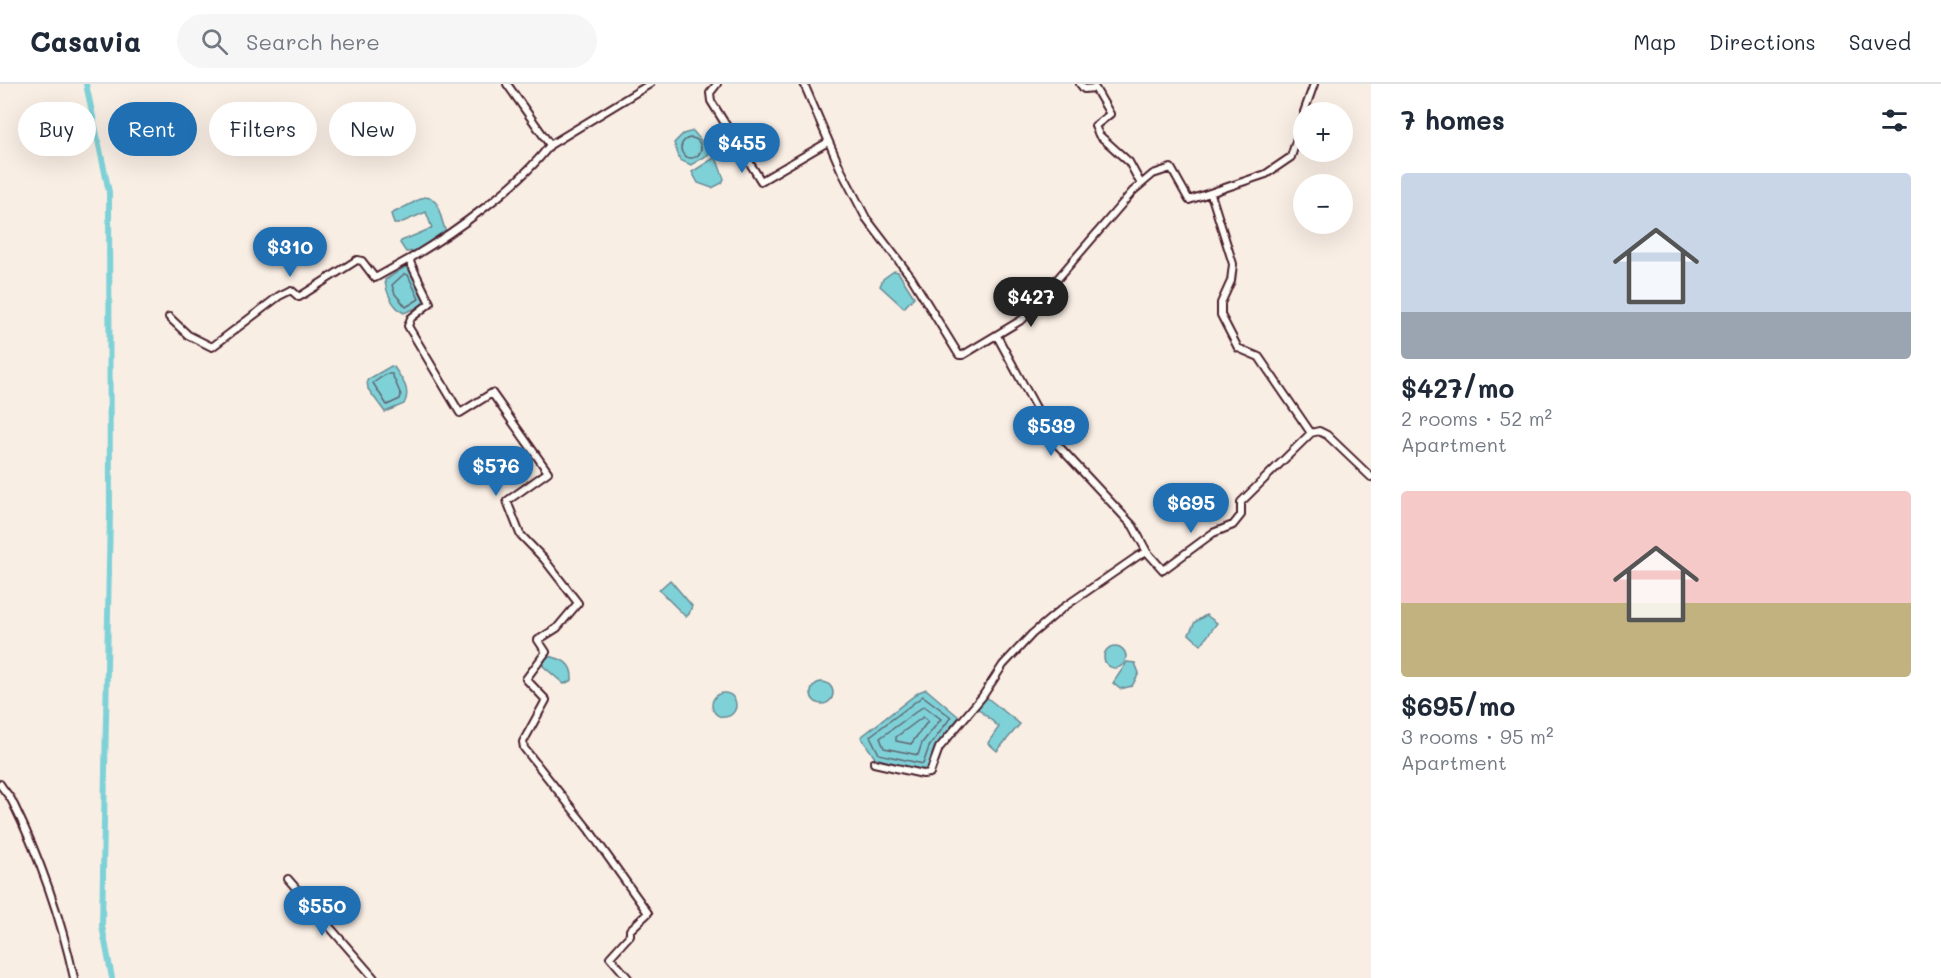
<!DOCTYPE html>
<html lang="en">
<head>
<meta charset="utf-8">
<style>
	:root { --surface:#fff; --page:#f6f6f7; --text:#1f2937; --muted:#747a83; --line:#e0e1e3; --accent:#1f6fb2 }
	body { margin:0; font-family:Mali,sans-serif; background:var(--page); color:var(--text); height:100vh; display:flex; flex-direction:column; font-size:22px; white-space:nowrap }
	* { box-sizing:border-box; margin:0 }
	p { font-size:20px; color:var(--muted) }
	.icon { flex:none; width:33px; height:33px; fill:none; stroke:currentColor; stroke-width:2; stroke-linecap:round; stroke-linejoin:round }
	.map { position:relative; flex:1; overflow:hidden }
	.drawer { display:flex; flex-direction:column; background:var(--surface); width:570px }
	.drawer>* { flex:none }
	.top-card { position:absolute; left:18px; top:18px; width:570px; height:54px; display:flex; gap:12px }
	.controls { position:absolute; left:1293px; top:18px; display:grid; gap:12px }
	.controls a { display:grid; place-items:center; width:60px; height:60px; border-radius:50%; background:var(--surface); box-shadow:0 6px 24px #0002; font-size:30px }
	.price { position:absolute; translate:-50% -51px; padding:0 14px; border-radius:21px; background:var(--accent); color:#fff; font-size:20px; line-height:39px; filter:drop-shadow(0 2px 3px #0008) }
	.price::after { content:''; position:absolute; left:50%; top:36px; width:18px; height:14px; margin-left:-9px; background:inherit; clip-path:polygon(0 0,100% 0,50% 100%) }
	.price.on { background:#222; color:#fff }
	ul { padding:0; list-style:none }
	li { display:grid; align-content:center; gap:12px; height:318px; padding:0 30px }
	li span { display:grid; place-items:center; height:186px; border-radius:6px; color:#555 }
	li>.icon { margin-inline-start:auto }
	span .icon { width:108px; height:108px; fill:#fffc; stroke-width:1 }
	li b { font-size:26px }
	h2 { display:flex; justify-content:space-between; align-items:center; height:72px; padding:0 30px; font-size:26px }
	.pill { padding:0 21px; border-radius:27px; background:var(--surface); box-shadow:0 6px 24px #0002; font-size:21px; line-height:54px }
	.pill.on { background:var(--accent); color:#fff }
	header { display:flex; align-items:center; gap:36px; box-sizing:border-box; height:84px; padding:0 30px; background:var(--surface); border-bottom:2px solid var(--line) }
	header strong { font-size:28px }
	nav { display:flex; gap:33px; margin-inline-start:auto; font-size:21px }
	.search { width:420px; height:54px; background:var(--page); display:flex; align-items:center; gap:15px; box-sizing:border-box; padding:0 21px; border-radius:33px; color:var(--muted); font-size:22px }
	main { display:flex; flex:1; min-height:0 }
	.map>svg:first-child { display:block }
</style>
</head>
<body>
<header>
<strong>Casavia</strong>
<div class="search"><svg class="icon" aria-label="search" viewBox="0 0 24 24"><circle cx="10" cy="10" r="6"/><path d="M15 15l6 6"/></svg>Search here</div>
<nav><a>Map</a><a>Directions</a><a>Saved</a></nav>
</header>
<main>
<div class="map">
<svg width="1371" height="894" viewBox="0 0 1371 894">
	<rect width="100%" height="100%" fill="#f9eee4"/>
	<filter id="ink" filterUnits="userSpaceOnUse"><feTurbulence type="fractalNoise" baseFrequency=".0167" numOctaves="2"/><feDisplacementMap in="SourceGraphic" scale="12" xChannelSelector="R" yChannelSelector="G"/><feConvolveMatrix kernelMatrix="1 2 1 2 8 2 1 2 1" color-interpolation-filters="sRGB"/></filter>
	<g filter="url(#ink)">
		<path fill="#7fd1d8" stroke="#6a8a93" stroke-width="1.5" d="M693 47 710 67 708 71 691 81 680 76 674 59 683 50Z
			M714 74 717 76 724 95 722 99 712 104 698 99 692 88Z
			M424 113 431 114 437 120 446 149 417 167 406 168 400 159 401 157 432 144 426 128 398 140H394L391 130Z
			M405 183 411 186 426 216 423 221 404 229C393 223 386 209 385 196Z
			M894 187 898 188 914 213 904 224 880 202 883 195Z
			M391 282 394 283C401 294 412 306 404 320L385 328 368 305 367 296Z
			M670 496 692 522 689 530 686 533 659 506Z
			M1206 531 1217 539 1201 561 1189 550 1195 538Z
			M1104 573a11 11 0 1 1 22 0a11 11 0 1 1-22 0Z
			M546 572C562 574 573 579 572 596L564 600 543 582Z
			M1127 578 1135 579 1139 589 1132 602 1120 605 1113 599Z
			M811 609a11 11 0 1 1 22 0a11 11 0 1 1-22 0Z
			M926 605 959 633 934 666 928 684 924 688 875 674 861 653 919 608Z
			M712 621a12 12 0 1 1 24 0a12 12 0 1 1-24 0Z
			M985 612 1020 640 997 667 988 659 999 643 976 623Z"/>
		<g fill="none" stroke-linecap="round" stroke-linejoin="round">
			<path stroke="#5f6670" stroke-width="1.5" d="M681 64a10 10 0 1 1 20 0a10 10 0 1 1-20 0Z
				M404 190 408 191 419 215 406 223 395 210 392 201Z
				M386 290H392L401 311 400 315 387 321 373 299Z
				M923 612 951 633 929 663 923 680 879 670 870 652Z
				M924 622 941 635 922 659 918 671 884 664 880 654Z
				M923 633 928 637 911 660 896 657V653Z"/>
			<path stroke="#7fd1d8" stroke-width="6" d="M86 0 109 108 110 428 102 842 112 894"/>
			<g stroke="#4a1f2b" stroke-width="10">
				<path id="street" d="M507 0 550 61C519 102 456 147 411 174L410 178 430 219 411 234 408 242 460 329 492 309 548 388 507 417 520 450 544 475 578 519 557 544 538 556 546 568 526 595 546 616 523 658 524 664 589 746 648 829 630 846V851L610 873 628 894
					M717 0 710 9 711 17 761 97 828 58
					M804 0 841 86 866 134 911 193 959 271H963L1023 235 1133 107 1153 90 1171 84 1189 116 1266 90 1291 73 1304 32
					M1080 0 1084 5 1095 4 1110 30 1095 42 1099 51 1129 78 1141 100
					M1304 28 1314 0
					M550 61 650 0
					M169 233 188 251 212 263 279 212 291 206 299 213 357 176 362 177 375 194 411 174
					M997 252 1054 357 1133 442 1147 468
					M1311 349 1319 347 1327 351 1371 393
					M874 679 923 690 930 689 939 664 982 613 1003 581 1032 550 1064 523 1138 472 1147 468 1163 486 1213 449 1233 441 1241 431V418L1311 349 1259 273 1238 264 1221 231V219L1231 197 1233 180 1211 110
					M0 700C4 707 10 712 13 719 40 774 61 835 74 894
					M288 795 374 894"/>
			</g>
			<use href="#street" stroke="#fdfcf7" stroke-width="6"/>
		</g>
	</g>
</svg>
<div class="controls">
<a>+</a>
<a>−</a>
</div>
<b class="price" style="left:742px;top:90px">$455</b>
<b class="price" style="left:290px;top:194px">$310</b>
<b class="price on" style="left:1031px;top:244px">$427</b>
<b class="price" style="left:1051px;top:373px">$539</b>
<b class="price" style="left:496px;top:413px">$576</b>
<b class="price" style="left:1191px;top:450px">$695</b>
<b class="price" style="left:322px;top:853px">$550</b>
<div class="top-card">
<a class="pill">Buy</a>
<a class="pill on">Rent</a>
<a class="pill">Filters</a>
<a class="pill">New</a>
</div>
</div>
<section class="drawer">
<h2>7 homes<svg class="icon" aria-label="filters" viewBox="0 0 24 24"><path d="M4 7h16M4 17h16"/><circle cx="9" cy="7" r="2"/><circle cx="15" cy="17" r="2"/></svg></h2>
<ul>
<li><span style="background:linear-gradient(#c9d6e8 75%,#9aa5b1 0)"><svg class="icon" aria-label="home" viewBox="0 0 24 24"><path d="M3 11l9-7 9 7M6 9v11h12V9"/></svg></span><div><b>$427/mo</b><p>2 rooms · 52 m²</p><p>Apartment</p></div></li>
<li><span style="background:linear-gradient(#f6c9c9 60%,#c2b280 0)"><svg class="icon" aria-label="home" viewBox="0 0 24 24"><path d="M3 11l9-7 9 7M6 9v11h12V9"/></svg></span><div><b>$695/mo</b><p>3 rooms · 95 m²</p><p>Apartment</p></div></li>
</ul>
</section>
</main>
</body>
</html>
